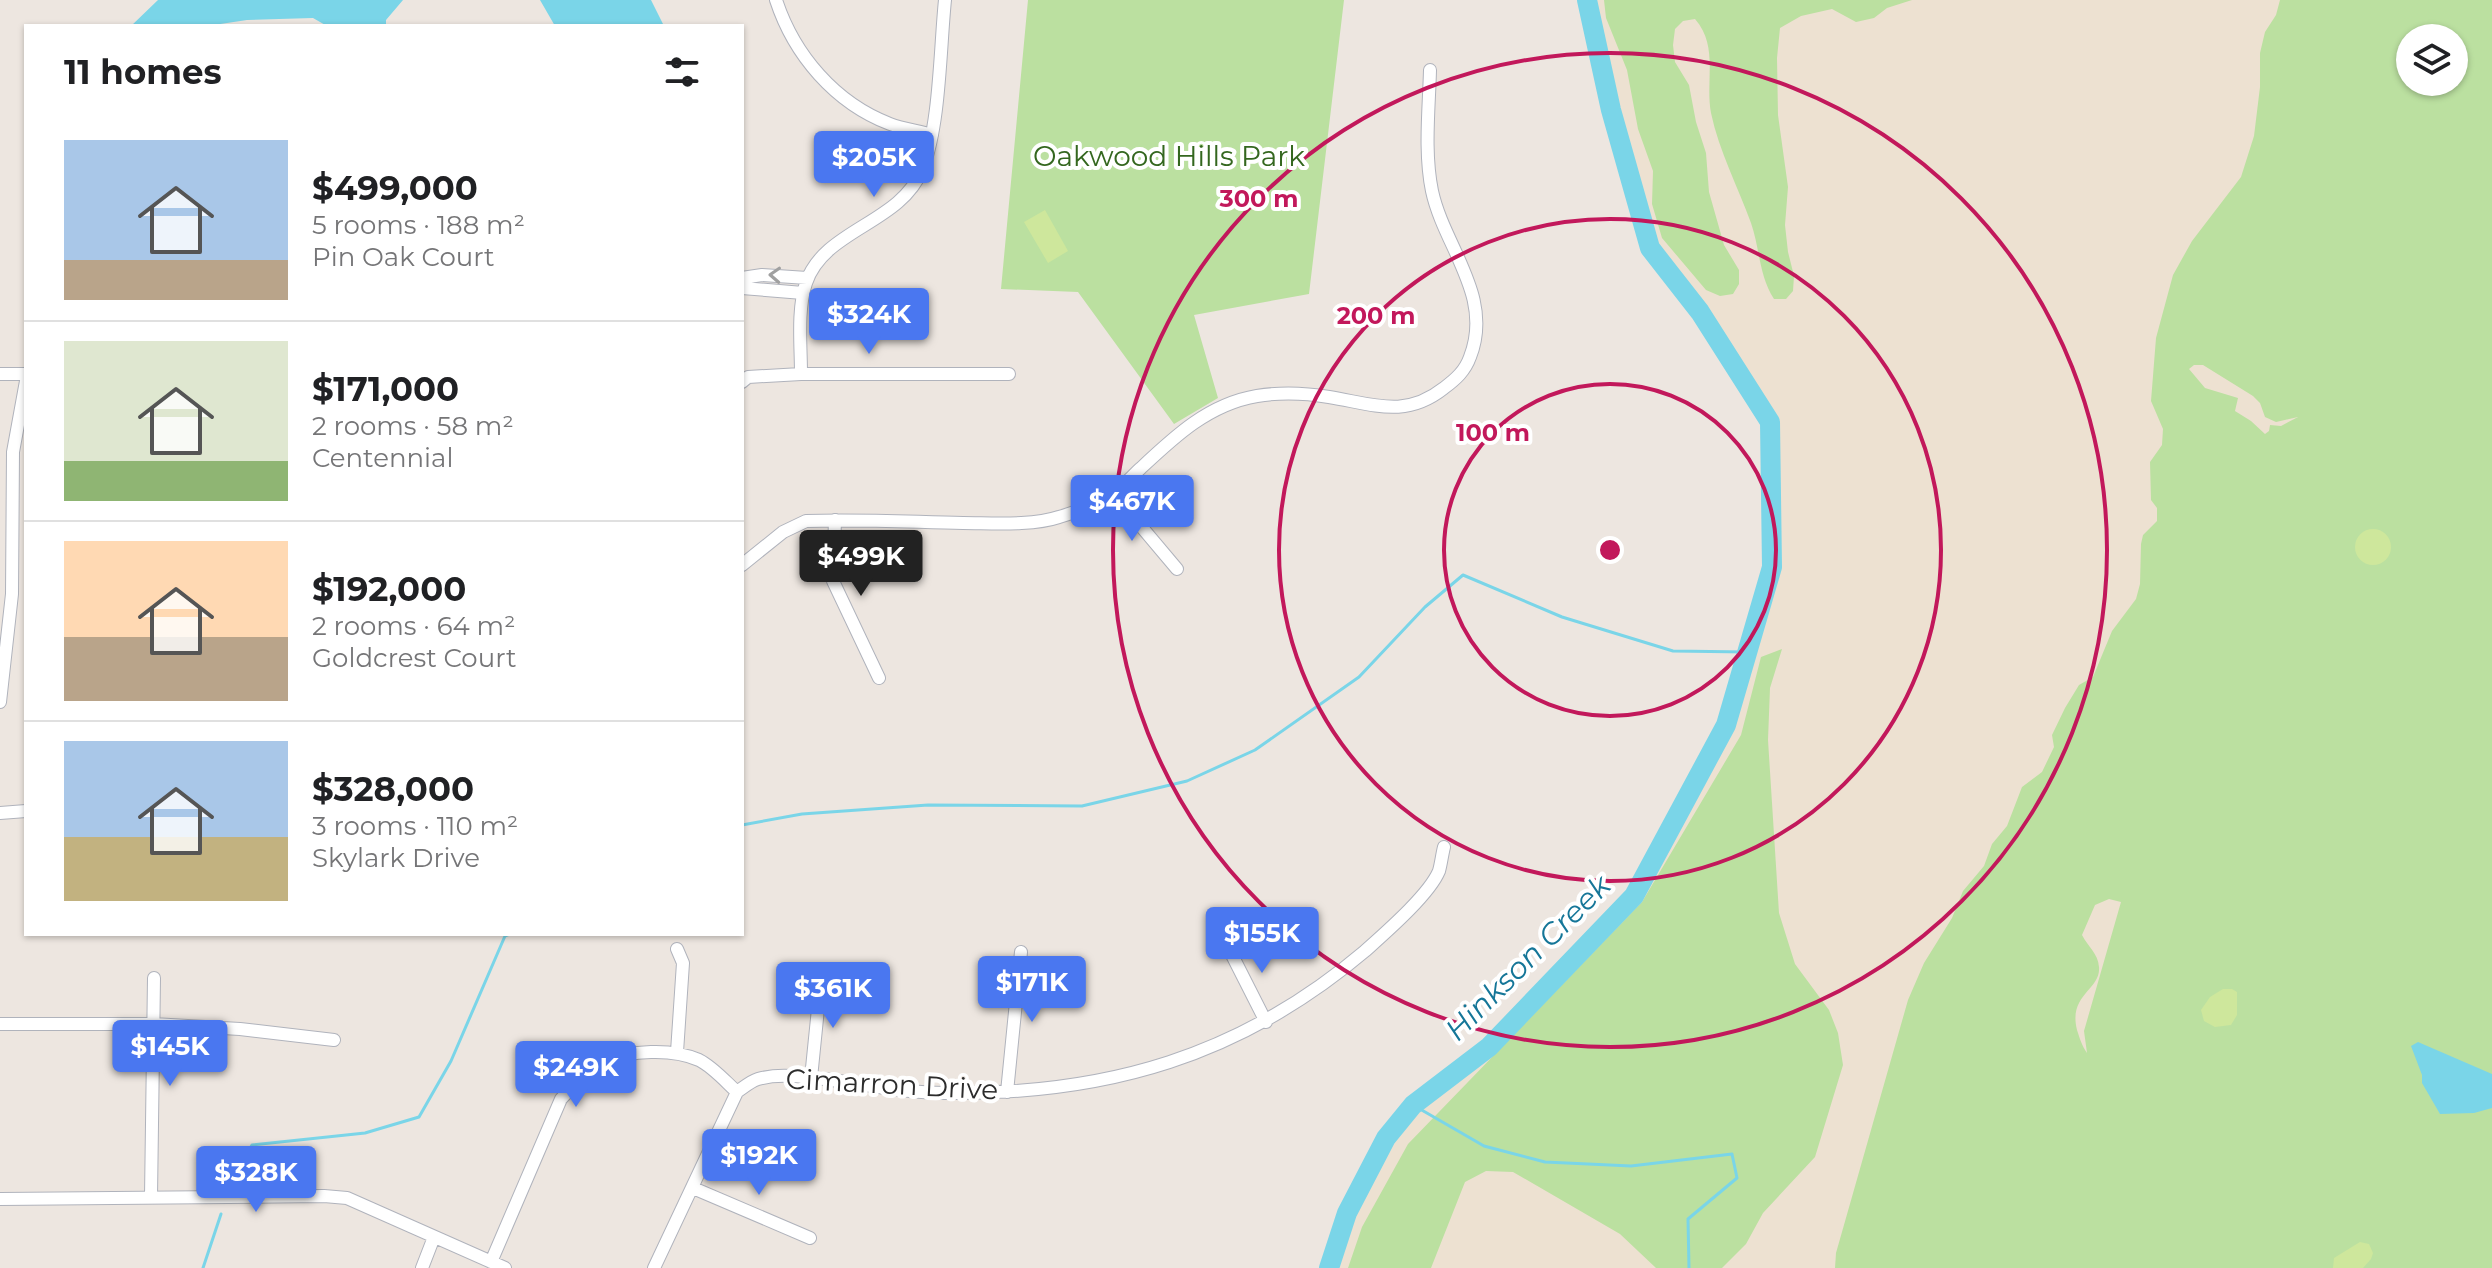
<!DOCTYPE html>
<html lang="en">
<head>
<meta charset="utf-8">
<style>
	:root { --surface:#fff; --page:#f6f6f6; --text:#202124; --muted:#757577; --line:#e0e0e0; --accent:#4a77f0 }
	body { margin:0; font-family:Montserrat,sans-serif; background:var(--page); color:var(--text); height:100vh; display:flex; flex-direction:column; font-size:30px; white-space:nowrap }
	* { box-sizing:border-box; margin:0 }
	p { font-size:26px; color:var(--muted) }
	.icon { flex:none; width:44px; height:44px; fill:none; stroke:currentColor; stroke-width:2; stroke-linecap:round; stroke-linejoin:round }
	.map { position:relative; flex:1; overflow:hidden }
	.drawer { position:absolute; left:24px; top:24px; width:720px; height:912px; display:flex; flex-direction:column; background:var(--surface); border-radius:0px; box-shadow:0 2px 6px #0004 }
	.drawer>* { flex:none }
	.controls { position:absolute; left:2396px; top:24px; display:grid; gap:16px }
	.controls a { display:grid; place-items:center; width:72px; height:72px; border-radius:50%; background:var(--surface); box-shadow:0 2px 6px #0004; font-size:40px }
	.price { position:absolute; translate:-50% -68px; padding:0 18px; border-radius:8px; background:var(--accent); color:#fff; font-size:26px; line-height:52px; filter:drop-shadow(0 2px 4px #0008) }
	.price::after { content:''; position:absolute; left:50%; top:48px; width:24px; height:18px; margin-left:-12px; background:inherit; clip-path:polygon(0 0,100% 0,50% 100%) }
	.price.selected { background:#222; color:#fff }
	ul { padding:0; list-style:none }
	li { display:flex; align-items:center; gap:24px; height:200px; padding:0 40px }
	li+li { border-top:2px solid var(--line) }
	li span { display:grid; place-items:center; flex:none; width:224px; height:160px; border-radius:0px; color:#555 }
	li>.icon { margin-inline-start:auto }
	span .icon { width:96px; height:96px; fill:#fffc; stroke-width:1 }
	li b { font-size:34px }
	h2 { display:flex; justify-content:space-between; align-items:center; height:96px; padding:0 40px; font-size:34px }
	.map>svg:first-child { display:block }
</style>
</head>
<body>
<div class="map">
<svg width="2492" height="1268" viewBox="0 0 2492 1268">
	<rect width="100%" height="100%" fill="#ede6e0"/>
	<path fill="#ede1d1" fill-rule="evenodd" d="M1588 0H2414L2492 73V1268H1329L1347 1213 1386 1138 1413 1105 1489 1047 1634 896 1726 725 1772 567 1770 422 1650 248 1611 110ZM2410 38H2454V82H2410Z"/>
	<path fill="#bbe0a0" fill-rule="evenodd" d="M1028 0H1344L1309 294 1194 315 1218 398 1174 424 1078 292 1001 289Z
		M1604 0H1912L1887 8 1874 18 1856 22 1832 9 1801 16 1780 28 1777 58 1778 115 1788 187 1785 225 1788 252 1794 276 1793 291 1786 299H1774C1759 276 1760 249 1751 223 1738 187 1719 151 1711 113 1705 81 1719 46 1695 19L1683 21 1675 29 1673 45 1675 62 1689 85 1696 122 1706 153 1709 192 1724 245 1739 270V284L1733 294 1720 296 1706 290 1662 238 1652 204 1653 171 1638 129 1627 70 1606 18Z
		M2280 0H2492V1268H1835L1836 1253 1908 1000 1924 963 1952 918 1963 891 1984 866 1992 844 2007 826 2022 787 2042 772 2054 747 2052 735 2065 708 2079 685 2093 677 2112 631 2136 599 2140 584 2141 544 2143 535 2157 521V508L2151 500 2150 462 2162 445 2163 429 2151 401 2156 338 2173 275 2192 241 2241 177 2254 136 2260 87V53L2265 32 2276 15ZM2410 38H2454V82H2410ZM2203 365 2253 396 2260 403 2265 417 2276 422 2298 417 2281 426 2270 425 2269 431 2265 434 2251 421 2235 411 2238 398 2205 388 2189 369 2194 365ZM2109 899 2121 902 2084 1031 2087 1053C2082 1046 2080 1039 2077 1030 2068 994 2101 990 2099 967 2098 953 2088 947 2082 935L2095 905Z
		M1782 649 1770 688 1768 740 1779 913 1795 964 1829 1010 1838 1033 1843 1065 1815 1157 1763 1213 1746 1244 1722 1268H1656L1620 1234 1513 1172 1486 1171 1465 1182 1431 1268H1348L1362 1227 1408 1144 1642 902 1741 735 1761 657Z"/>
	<path fill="#cee79c" d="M1045 210 1068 251 1048 263 1024 222Z
		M2355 547a18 18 0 1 1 36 0a18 18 0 1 1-36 0Z
		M2223 989H2232L2237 992V1015L2231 1025 2215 1027 2204 1021 2201 1010 2210 997Z
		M2360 1242 2369 1244 2373 1253 2371 1259 2363 1268H2333L2334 1258Z"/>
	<path fill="#7ad5e8" d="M158 0H403L386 20V26H327L313 18 247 20 207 26H131Z
		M540 0H651L664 26H555Z
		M2418 1042 2492 1074V1108L2474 1113 2440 1114 2422 1083V1075L2411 1046Z"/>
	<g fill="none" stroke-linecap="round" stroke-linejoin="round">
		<path stroke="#7ad5e8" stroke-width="3" d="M742 825 802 814 928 805 1082 806 1187 781 1255 750 1359 677 1425 607 1463 575 1562 617 1673 651 1747 652
			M1413 1105 1484 1146 1545 1162 1631 1166 1732 1154 1737 1178 1688 1219 1689 1268
			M233 1177 252 1145 365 1133 419 1117 451 1061 505 936 510 934
			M203 1268 221 1214"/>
		<path stroke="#7ad5e8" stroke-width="20" d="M1329 1268 1347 1213 1386 1138 1413 1105 1489 1047 1634 896 1726 725 1772 567 1770 422 1700 312 1650 248 1611 110 1587 0"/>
		<g stroke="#b0b3bc" stroke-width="14">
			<path id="minor" d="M776 0C794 55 835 103 890 124 903 129 919 131 932 135
				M742 278 762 275 807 278
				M742 288 803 293
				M0 374H26
				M801 374C801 345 797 310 806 283 824 229 900 224 922 170 940 127 940 48 945 0
				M742 382 748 377 801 374H1009
				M1113 493 1177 569
				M835 520 833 581 879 678
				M742 565 783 532 806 521C858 519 911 522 963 523 992 523 1032 526 1059 517 1076 512 1100 503 1114 492 1124 486 1132 476 1141 468 1175 436 1209 404 1257 396 1281 392 1305 393 1329 397 1373 404 1405 419 1444 388 1456 379 1465 371 1470 357 1494 296 1444 247 1432 191 1424 152 1429 109 1430 70
				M0 702 12 594 13 452 26 381
				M0 813 26 811
				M1227 945 1266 1022
				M677 949 683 963 677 1052
				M0 1024H153L240 1029 334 1040
				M811 1078 821 979
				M1007 1092 1021 952
				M693 1188 810 1238
				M151 1197 154 978
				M0 1199 324 1196 347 1198 505 1268
				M491 1262 561 1099C573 1086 586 1070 603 1062 630 1050 672 1048 699 1060 713 1067 726 1082 737 1092
				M422 1268 434 1237
				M654 1268 737 1092C744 1087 751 1081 758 1079 780 1073 802 1077 824 1079 864 1084 905 1093 945 1093 1107 1095 1241 1056 1365 951 1385 933 1429 895 1439 871 1441 864 1442 855 1444 847"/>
		</g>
		<use href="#minor" stroke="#fff" stroke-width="12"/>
	</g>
	<defs><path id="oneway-chevron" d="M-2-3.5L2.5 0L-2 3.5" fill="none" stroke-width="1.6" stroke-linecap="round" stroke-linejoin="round" transform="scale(2)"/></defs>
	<use stroke="#a0a0a0" href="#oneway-chevron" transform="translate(775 275) rotate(-177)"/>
	<g fill="none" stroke="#c2185b" stroke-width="4">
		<circle cx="1610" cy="550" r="166"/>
		<circle cx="1610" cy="550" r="331"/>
		<circle cx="1610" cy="550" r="497"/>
	</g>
	<g text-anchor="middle" stroke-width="8" stroke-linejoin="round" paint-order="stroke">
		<g font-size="28" fill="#34671f" stroke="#fff">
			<text x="1169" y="166">Oakwood Hills Park</text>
		</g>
		<g font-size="28" fill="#2c2c2c" stroke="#fff">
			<text transform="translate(892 1084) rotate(3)" y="10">Cimarron Drive</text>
		</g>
		<g font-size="30" font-style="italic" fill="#157698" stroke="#fff">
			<text transform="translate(1528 958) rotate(-45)" y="10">Hinkson Creek</text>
		</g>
	</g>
	<circle cx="1610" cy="550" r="12" fill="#c2185b" stroke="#fff" stroke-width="4"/>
	<g font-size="24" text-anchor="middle" font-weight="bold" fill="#c2185b" stroke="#fff" stroke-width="8" stroke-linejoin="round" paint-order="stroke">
		<text x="1259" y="207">300 m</text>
		<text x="1376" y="324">200 m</text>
		<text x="1493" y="441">100 m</text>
	</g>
</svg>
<div class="controls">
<a><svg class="icon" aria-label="layers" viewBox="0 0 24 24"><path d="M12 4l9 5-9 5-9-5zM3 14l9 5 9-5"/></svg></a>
</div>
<b class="price" style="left:874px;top:199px">$205K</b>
<b class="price" style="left:869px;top:356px">$324K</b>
<b class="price" style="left:1132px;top:543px">$467K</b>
<b class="price selected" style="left:861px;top:598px">$499K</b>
<b class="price" style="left:1262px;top:975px">$155K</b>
<b class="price" style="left:1032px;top:1024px">$171K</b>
<b class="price" style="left:833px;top:1030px">$361K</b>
<b class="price" style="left:170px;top:1088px">$145K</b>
<b class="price" style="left:576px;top:1109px">$249K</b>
<b class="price" style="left:759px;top:1197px">$192K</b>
<b class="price" style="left:256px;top:1214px">$328K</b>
<section class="drawer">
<h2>11 homes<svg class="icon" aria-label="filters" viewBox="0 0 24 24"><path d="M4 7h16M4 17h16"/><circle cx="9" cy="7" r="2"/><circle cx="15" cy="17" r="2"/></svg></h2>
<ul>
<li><span style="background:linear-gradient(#a9c7e8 75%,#b9a48a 0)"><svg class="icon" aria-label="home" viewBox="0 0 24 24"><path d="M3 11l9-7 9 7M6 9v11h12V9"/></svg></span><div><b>$499,000</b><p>5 rooms · 188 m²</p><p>Pin Oak Court</p></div></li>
<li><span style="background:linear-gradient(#dfe7d0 75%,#8fb573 0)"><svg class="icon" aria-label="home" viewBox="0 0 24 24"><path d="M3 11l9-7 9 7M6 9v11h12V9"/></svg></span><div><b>$171,000</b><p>2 rooms · 58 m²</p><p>Centennial</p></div></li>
<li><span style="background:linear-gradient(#ffd9b3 60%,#b9a48a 0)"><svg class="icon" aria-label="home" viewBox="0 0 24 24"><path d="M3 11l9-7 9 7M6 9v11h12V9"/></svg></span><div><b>$192,000</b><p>2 rooms · 64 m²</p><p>Goldcrest Court</p></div></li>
<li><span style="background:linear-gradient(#a9c7e8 60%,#c2b280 0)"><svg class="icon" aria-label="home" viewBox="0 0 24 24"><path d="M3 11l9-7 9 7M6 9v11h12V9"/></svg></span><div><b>$328,000</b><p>3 rooms · 110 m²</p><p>Skylark Drive</p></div></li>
</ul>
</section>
</div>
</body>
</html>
